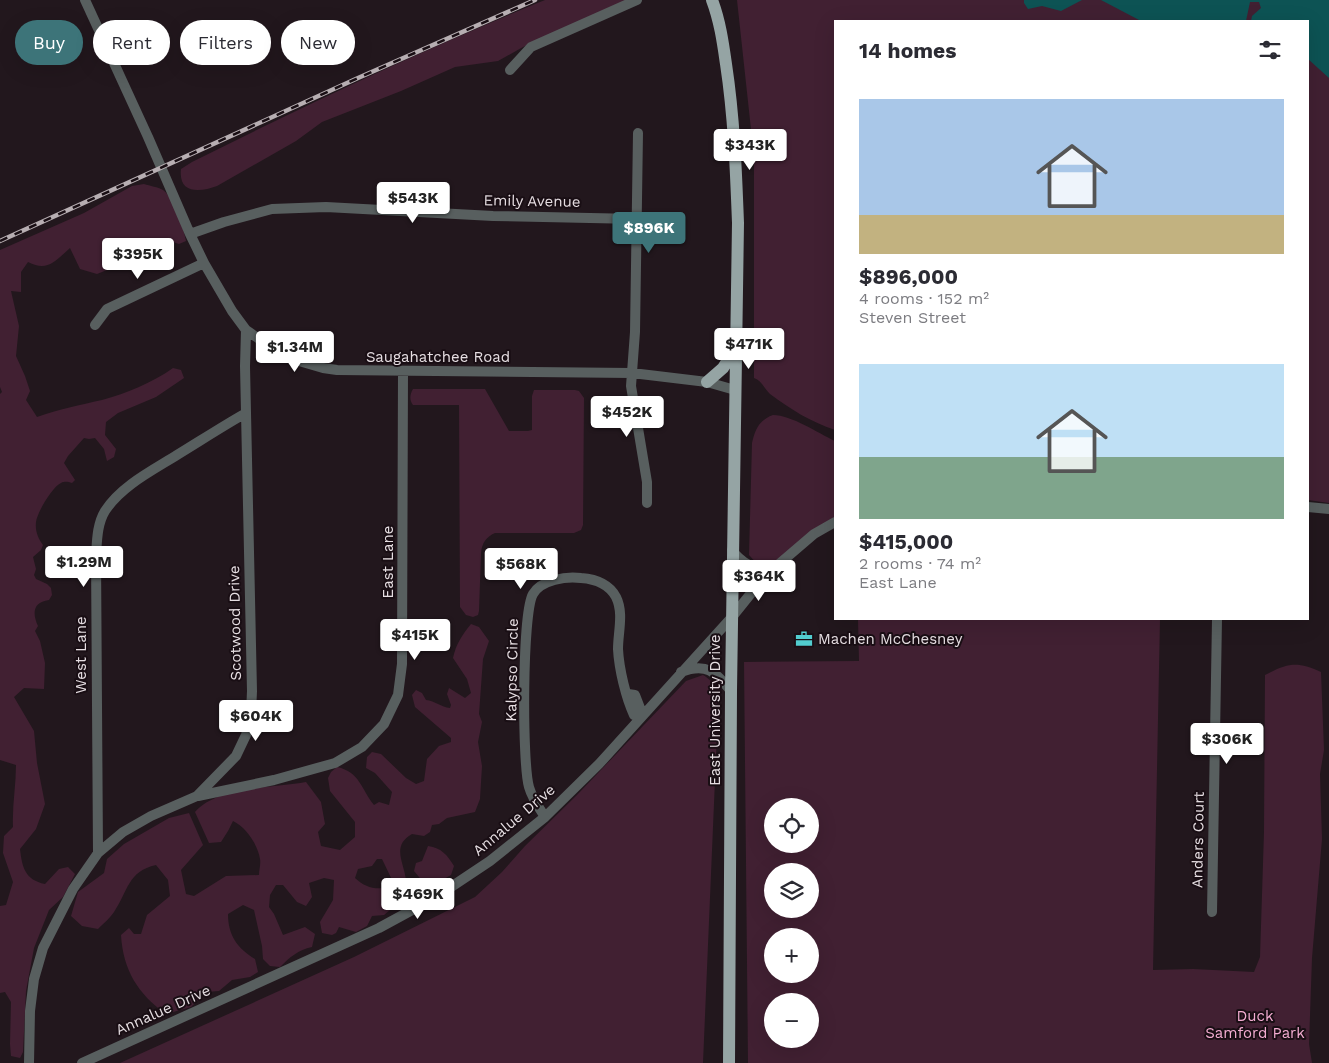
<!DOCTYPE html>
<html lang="en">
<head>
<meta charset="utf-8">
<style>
	:root { --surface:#fff; --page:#f2f2f3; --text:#2b2b33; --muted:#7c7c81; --accent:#3d7479 }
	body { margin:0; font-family:"Work Sans",sans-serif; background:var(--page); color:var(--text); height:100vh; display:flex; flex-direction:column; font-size:19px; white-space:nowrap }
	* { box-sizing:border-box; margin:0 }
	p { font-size:16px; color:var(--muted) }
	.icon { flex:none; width:28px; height:28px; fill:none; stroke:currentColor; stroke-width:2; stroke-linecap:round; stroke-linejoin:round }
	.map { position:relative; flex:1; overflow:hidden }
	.panel { position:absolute; left:834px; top:20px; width:475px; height:600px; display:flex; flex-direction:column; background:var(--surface); border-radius:0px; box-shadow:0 5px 20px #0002 }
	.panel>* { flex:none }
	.hud { position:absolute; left:15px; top:20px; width:475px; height:45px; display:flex; gap:10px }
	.fabs { position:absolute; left:764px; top:798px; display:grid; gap:10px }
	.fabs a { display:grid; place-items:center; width:55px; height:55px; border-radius:50%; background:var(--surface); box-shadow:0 5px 20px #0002; font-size:25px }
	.price { position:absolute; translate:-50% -42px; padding:0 11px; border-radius:5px; background:#fff; color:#222; font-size:16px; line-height:32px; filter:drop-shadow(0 1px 2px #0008) }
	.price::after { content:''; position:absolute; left:50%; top:30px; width:15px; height:11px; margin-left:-8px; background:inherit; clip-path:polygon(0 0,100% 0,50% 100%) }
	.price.selected { background:var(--accent); color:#fff }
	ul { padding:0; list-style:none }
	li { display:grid; align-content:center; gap:10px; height:265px; padding:0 25px }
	li span { display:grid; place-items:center; height:155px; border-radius:0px; color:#555 }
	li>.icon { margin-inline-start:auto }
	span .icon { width:90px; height:90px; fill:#fffc; stroke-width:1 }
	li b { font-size:21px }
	h2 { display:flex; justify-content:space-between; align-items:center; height:60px; padding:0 25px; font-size:21px }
	.chip { padding:0 18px; border-radius:22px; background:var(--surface); box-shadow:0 5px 20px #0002; font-size:18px; line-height:45px }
	.chip.selected { background:var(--accent); color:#fff }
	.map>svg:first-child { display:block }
</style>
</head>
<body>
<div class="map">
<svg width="1329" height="1063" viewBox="0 0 1329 1063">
	<rect width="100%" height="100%" fill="#22171d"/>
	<path fill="#412032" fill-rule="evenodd" d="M545 0H627L523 47 498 61 455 67 401 91 322 122 296 141 217 186C201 192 178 195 181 169L192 162C308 104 425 49 545 0Z
		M737 0H1329V503L1308 500V21H835V430C811 422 790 409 770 394 764 388 762 381 754 378V157Z
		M144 184C150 186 158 187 163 190 173 196 184 229 186 241L179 244 163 239 159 240 136 250 112 268 97 274 80 269 70 248C55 261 48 272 28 262L21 272V292L11 291 19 326 16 356 25 376 30 391 26 400 37 417C59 409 80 405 102 400 127 393 152 383 173 368L181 370 184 378 156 397 118 413 106 422 105 435 116 449 114 457 107 461 104 449 95 438 89 439 84 438 68 456 64 463 75 480 72 483C68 482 65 481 61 483 52 487 37 513 36 522 35 531 38 538 43 545L41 550 33 557 36 569 34 575 36 579 47 584 51 588 52 595 49 600C33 602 32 613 38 626L35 631 40 641 45 663 44 689 24 688 14 697 34 731 37 763 45 804 36 829 20 849C22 867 25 880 45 884L59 869 68 867 75 874 63 897 49 910 34 948 26 991 23 1052 20 1058 11 1056 10 1044 11 1002 5 992 0 993V906L6 905 13 882 3 853 4 836 13 827C12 806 16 786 16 765L0 760V394L2 392 0 387V250L84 213 132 186Z
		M413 389H485L509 431H528L532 430V396L534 390H575L579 391 584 398 583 525 581 530 574 533H495C486 537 482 543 481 553L479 611 478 615 473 617 466 615 460 607 459 405H413C409 400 410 394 413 389Z
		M773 415C791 415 818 433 835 441V517L772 564C761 568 756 563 749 555L752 443C755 430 759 420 773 415Z
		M858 619H1160L1153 970 1193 969 1254 972 1260 957 1264 832 1265 675C1288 663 1297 661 1321 672L1324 750 1320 774 1322 839 1312 958 1309 1044 1312 1063H748L744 662 859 661ZM772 806H810V844H772ZM772 871H810V909H772ZM772 936H810V974H772ZM772 1001H810V1039H772Z
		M471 624 479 627 489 641 483 659 479 714 482 722 478 742 482 766 480 799 475 812 447 818 439 824 432 825 430 832 424 836 412 834C391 846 404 862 406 880L400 884H394L382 859H377L372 866 358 869 355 878C366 888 375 890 390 887L394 895 390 900V910L384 915 372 916 367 926 356 932 339 927 336 933 332 935 322 933 320 922 333 900 334 880 324 878 309 883 312 897 306 906 297 902 283 885H276L270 895 269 907 274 914 283 935 305 927 315 934 312 947C298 950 290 957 280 967L270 966 263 959 262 946 254 910 243 905 228 914C228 935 237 948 255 959L258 972 250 977 232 980 219 991 206 992 191 1007 166 1014C138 994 123 970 121 935L129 928 134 934H141L147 915 170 896 168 880 156 865C128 871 128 891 114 912 110 918 103 924 98 929L82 926 71 916 78 892 104 873 107 859 124 844 169 818 189 813 203 845 181 870 186 894 194 896 226 876 259 875C259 870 261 864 260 859 258 845 246 827 233 821L228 831 221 842 209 843 195 812C218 786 273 788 306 782L321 802 325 824 318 832 321 846 340 850 355 837V822L330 791 328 778 331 772 337 767C360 772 361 789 374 805L379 802 389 805 392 792 375 773 366 768 367 757 372 752 381 754 406 778 416 784 424 781 427 759 439 746 451 742V738L415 707 412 695 416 690 422 693 426 700C435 701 441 707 450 708L451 705 447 694 449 688 465 698 471 693 467 679 453 658C456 644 462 635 471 624Z
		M703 675C717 683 717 694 718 709L703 1063H120L354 957 475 897 502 872 525 846 577 795 686 681Z
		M428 846C442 848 447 855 454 866L451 875 442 880 424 883 414 871 416 863 422 861Z"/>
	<path fill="#0d5354" d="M1024 0H1082L1061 11 1042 6 1028 9 1024 3Z
		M1101 0H1329V78L1308 59V21H1251L1252 16 1261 8 1259 2H1250L1246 21H1141Z"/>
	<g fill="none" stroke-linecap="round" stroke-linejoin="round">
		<path stroke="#585f5f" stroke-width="10" d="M85 0 148 137 190 234 204 263 232 311 246 330 274 349 299 361 323 368 337 370 632 373 707 382 735 390
			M510 70 531 47 637 0
			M638 133 635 332 631 386 647 482V503
			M190 234 224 222 272 209 326 207 493 216 637 219
			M95 325 107 309 204 263
			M1308 507 1329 509
			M732 550C741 563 754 568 769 573
			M681 672C707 662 715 672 731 691
			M198 796 274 780 335 763 362 747 384 724 398 695 402 664 403 372
			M545 817C539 808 532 798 529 787 522 763 522 613 533 594 541 580 566 576 581 578 595 579 609 584 616 597 624 613 618 632 618 649 619 669 626 698 634 715L639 717 640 708 635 695 628 694
			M98 853 96 556C97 541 97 524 105 511 121 486 153 470 177 455 200 441 223 426 246 413
			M1212 912 1217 619
			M29 1063 30 1011 34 979 43 948 73 889 98 853 123 832 151 816 197 796 236 756 246 735 251 713 252 691 245 366 246 330
			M82 1063 379 928 436 897 490 861 545 817 599 764 732 617 765 576 814 534 835 522"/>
		<path stroke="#95a4a4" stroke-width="12" d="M712 0C720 21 723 43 726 64 734 117 736 170 738 223L731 691 729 1063
			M707 382 723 368 735 349"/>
		<g stroke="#b7aeb2" stroke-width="4.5">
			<path id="rail" d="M0 241 358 78 535 0"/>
		</g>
		<use href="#rail" stroke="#190e14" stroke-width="2.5" stroke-dasharray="8" stroke-linecap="butt"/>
	</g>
	<defs>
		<g id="office-bare" transform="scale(1.35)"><path d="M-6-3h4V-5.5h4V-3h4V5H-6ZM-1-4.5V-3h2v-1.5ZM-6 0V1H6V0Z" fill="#52cdcf" stroke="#190e14" stroke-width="2.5" paint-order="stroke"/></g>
	</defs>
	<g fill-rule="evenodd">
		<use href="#office-bare" x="804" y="639"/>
	</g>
	<g text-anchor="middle" stroke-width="4" stroke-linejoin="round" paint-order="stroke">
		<g font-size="15" fill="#e6dee2" stroke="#190e14">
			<text transform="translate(532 201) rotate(1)" y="5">Emily Avenue</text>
			<text x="438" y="362">Saugahatchee Road</text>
			<text transform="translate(388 562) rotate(-90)" y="5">East Lane</text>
			<text transform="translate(235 623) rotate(-91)" y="5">Scotwood Drive</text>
			<text transform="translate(81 655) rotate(-90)" y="5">West Lane</text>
			<text transform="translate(512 670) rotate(-89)" y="5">Kalypso Circle</text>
			<text transform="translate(715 710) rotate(-90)" y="5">East University Drive</text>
			<text transform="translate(514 820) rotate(-40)" y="5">Annalue Drive</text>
			<text transform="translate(1198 840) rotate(-89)" y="5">Anders Court</text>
			<text transform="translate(163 1010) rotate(-24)" y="5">Annalue Drive</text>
		</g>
		<g font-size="15" fill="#e6dee2" stroke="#190e14" text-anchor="start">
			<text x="818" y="644">Machen McChesney</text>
		</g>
		<g font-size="15" fill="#f3acd1" stroke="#190e14">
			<text x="1255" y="1021">Duck<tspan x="1255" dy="17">Samford Park</tspan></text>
		</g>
	</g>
</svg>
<div class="fabs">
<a><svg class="icon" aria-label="locate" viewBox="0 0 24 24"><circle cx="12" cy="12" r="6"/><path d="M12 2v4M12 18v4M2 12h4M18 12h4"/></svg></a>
<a><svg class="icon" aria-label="layers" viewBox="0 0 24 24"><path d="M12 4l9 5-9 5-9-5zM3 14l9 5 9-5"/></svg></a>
<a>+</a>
<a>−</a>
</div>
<b class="price" style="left:750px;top:171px">$343K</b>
<b class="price" style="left:413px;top:224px">$543K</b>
<b class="price selected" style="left:649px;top:254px">$896K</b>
<b class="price" style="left:138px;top:280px">$395K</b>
<b class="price" style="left:749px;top:370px">$471K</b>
<b class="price" style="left:295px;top:373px">$1.34M</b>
<b class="price" style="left:627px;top:438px">$452K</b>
<b class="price" style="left:84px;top:588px">$1.29M</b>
<b class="price" style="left:521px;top:590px">$568K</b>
<b class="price" style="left:759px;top:602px">$364K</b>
<b class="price" style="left:415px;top:661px">$415K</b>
<b class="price" style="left:256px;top:742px">$604K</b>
<b class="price" style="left:1227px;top:765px">$306K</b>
<b class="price" style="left:418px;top:920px">$469K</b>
<div class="hud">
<a class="chip selected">Buy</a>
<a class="chip">Rent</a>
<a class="chip">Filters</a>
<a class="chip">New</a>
</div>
<section class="panel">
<h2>14 homes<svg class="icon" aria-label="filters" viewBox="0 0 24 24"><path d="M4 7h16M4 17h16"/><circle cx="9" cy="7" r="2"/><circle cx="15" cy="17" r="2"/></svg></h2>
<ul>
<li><span style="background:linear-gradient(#a9c7e8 75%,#c2b280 0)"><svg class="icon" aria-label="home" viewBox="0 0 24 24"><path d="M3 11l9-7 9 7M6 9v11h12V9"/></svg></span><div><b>$896,000</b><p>4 rooms · 152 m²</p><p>Steven Street</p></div></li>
<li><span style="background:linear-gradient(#bfe0f5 60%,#7fa58c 0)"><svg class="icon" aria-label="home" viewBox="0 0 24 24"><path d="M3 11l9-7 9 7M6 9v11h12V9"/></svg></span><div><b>$415,000</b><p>2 rooms · 74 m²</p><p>East Lane</p></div></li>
</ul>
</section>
</div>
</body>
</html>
